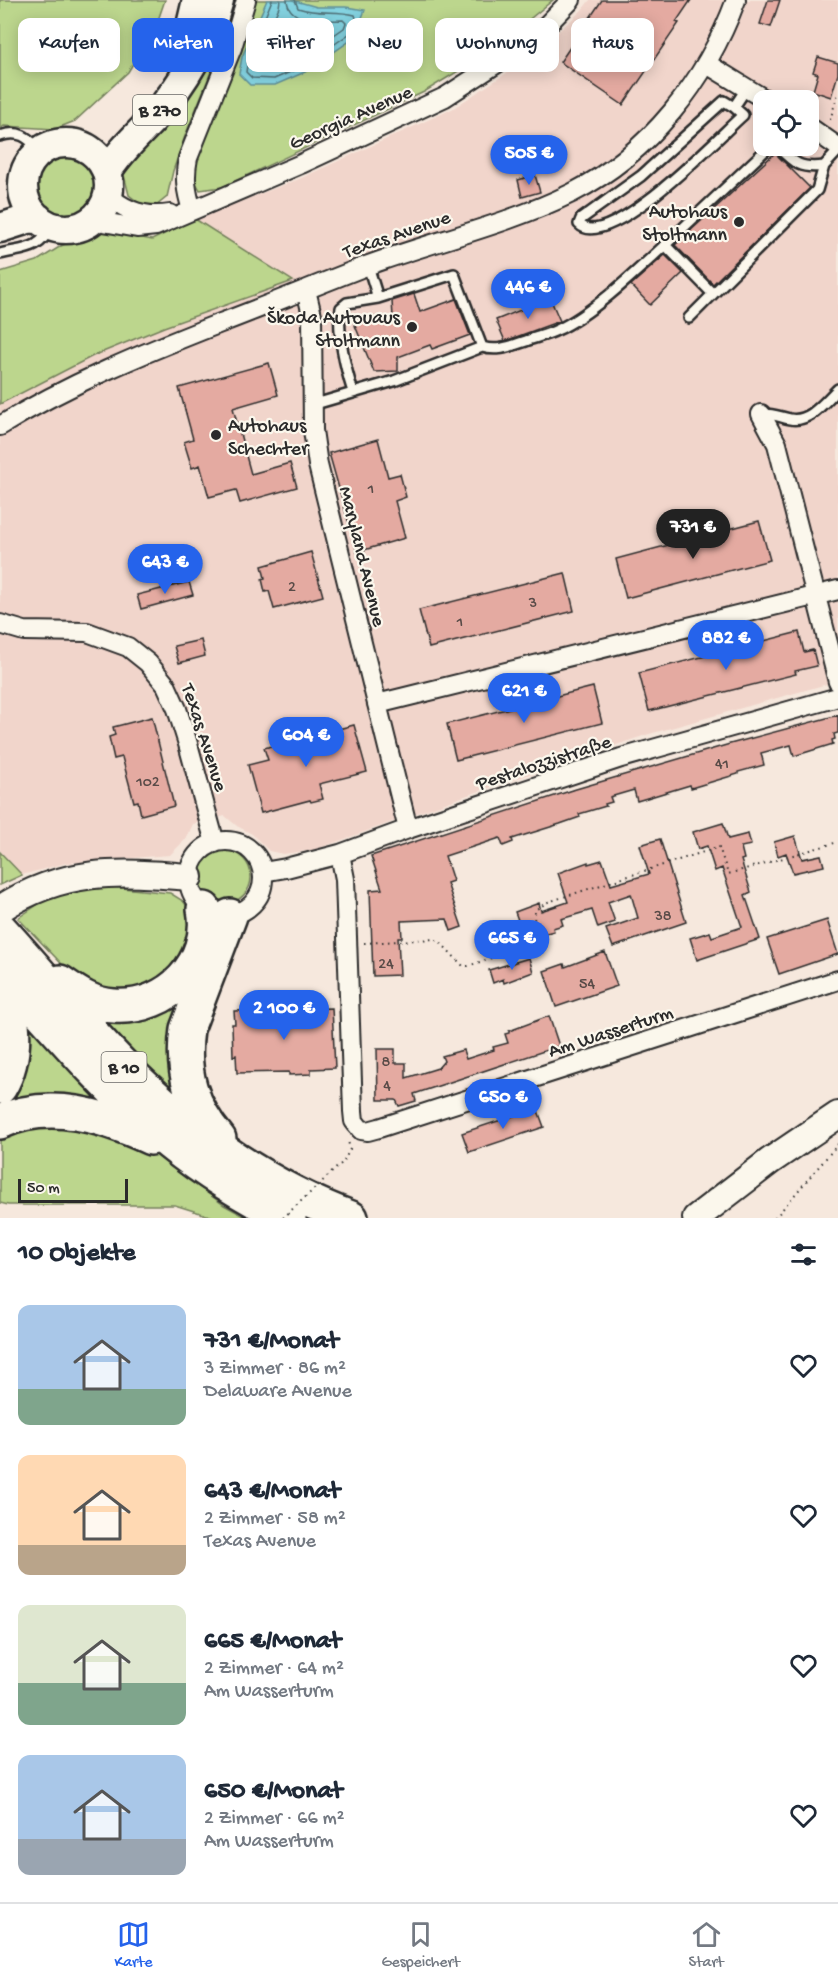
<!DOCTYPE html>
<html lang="de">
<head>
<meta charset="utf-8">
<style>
	:root { --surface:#fff; --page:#f2f2f3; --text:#1f2937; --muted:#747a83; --line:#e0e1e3; --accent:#2563eb }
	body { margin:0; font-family:"Gochi Hand",sans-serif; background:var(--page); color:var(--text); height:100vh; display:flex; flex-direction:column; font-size:22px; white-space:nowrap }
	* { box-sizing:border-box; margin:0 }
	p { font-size:20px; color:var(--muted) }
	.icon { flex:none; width:33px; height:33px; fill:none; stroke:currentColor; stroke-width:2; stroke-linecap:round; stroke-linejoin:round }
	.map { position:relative; height:1218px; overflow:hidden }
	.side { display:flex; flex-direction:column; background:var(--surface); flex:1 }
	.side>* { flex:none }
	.guide { position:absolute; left:18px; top:18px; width:802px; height:54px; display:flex; gap:12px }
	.fabs { position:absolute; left:753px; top:90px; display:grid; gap:12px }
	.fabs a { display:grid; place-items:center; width:66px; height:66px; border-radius:12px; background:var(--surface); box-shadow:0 3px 15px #0003; font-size:30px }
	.scale { position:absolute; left:18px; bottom:15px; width:110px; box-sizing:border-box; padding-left:6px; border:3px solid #2b2b2b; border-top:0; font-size:16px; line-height:21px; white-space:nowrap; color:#2b2b2b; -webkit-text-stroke:4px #fbf7ec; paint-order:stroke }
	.price { position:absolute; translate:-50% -51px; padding:0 14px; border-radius:21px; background:var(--accent); color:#fff; font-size:20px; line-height:39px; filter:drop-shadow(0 2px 3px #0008) }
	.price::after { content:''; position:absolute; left:50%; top:36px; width:18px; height:14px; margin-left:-9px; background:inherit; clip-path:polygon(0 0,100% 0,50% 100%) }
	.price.current { background:#222; color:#fff }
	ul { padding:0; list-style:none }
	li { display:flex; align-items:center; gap:18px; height:150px; padding:0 18px }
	li span { display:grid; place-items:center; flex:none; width:168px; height:120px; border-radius:12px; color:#555 }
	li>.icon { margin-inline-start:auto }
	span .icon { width:72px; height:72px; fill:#fffc; stroke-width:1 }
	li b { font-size:26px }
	h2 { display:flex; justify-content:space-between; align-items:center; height:72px; padding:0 18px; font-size:26px }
	.pill { padding:0 21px; border-radius:12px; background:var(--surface); box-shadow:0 3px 15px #0003; font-size:21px; line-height:54px }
	.pill.current { background:var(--accent); color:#fff }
	.tab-bar { display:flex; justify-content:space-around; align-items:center; height:84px; border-top:2px solid var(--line); background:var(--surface); font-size:16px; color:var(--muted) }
	.tab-bar a { display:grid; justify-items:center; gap:3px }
	.tab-bar .current { color:var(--accent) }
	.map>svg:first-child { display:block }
</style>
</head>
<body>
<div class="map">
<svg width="838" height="1218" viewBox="0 0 838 1218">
	<rect width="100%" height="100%" fill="#f6e8dd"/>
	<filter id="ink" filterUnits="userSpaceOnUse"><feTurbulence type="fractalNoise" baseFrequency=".0167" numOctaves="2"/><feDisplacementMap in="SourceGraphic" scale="12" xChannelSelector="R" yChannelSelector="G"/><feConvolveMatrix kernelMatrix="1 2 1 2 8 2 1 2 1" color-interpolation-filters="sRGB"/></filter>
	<g filter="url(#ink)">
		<path fill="#f1d5cb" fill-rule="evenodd" d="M590 0H838V681L646 735 462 797 314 850 283 854 269 851 252 834 237 826 225 816 193 824 186 839 170 855 66 863 22 875 0 851V404L93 356 164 327 292 281 195 219 299 179 452 109 528 59 581 11ZM764 100H808V146H764Z"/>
		<path fill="#bcd68d" stroke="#74805c" stroke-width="1.5" d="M0 0H165L156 26 128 72 75 121 55 129 4 126 0 129Z
			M230 0H236V5L223 42 185 136 173 171 167 197 156 206H143L129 195 123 171Z
			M252 0H553L488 53 424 92 222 187 200 190 193 178V162Z
			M31 185a34 34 0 1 1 68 0a34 34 0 1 1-68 0Z
			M195 219 293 281 164 327 93 356 0 404V272L37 261 61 246 92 233 113 232 152 240Z
			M199 877a26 26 0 1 1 52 0a26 26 0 1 1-52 0Z
			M0 852 22 875 0 885Z
			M103 886 170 893 183 901 194 915 196 929 166 981 124 996 80 983 18 918 52 895Z
			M201 971 178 1097 97 1014Z
			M23 1013 110 1109 0 1112V1104L9 1094Z
			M32 1120 128 1135 224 1205 248 1218H216L175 1205H8L0 1203V1129Z"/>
		<path fill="#84d3e1" stroke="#609098" stroke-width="1.5" d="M267 0H292L317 7H346L365 10 354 38 305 72 275 85H250L239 74 242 57Z"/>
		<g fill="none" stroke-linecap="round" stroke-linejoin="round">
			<path stroke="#4f6e74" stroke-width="1.5" d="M272 0 248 59 246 72 252 78 274 79 302 67 349 34 356 18 355 15C335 10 319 15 298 8L295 0
				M280 0 279 7 255 61 254 68 256 71H273L298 60 344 28 346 23 343 20C326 20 289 25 287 0
				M284 20 317 30 319 34 294 52 268 62 266 58Z"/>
		</g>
		<path fill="#e4aaa1" stroke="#2b2b2b" stroke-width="1.5" d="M602 0H691L676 22 679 23 623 105 560 62Z
			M768 0H780L771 27 760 24Z
			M818 57 838 63V74L831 97 813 91 818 74 813 72Z
			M775 153 810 188 713 284 675 245Z
			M535 175 540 192 522 197 518 180Z
			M665 255 683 273 650 305 631 285Z
			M414 294 420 312 456 299 470 335 432 349 430 345 398 357V371L374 372 352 318 393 317 392 301Z
			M550 298 560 321 505 341 496 320Z
			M269 363 278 395 233 408 251 474 290 463 297 487 240 503 236 490 209 497 200 465 192 468 184 442 193 439 179 388Z
			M378 439 388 477 400 474 406 497 395 501 405 538 357 552 329 453Z
			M759 521 770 560 626 598 616 559Z
			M311 552 323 596 274 609 269 591 265 592 262 579 265 578 262 566Z
			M565 573 574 611 429 648 419 610Z
			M189 582 193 595 141 609 137 595Z
			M799 632 804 652 813 650 817 666 795 671 796 674 649 711 639 673Z
			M201 640 205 656 179 663 174 646Z
			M593 687 602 723 456 760 447 724Z
			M838 715V733L834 734 835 739 832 740 833 744 794 756 791 745 761 753 764 765 738 772V774L691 788 690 785 637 801 634 790 610 797 612 802 605 804 606 806 579 814 580 817 560 824 512 839 513 842 503 846 500 838 445 856 453 881 447 883 462 927 451 931 447 919 401 921 402 938H398L400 975 373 976 370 890 382 889 371 856 576 789 730 744Z
			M152 717 174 806 141 815 138 801 134 802 122 757 114 759 109 737 115 735 113 727Z
			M354 725 367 772 319 784 323 799 311 802 310 800 261 813 248 765 268 760 264 748Z
			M723 823 728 839 748 834 751 845 741 847 744 859 741 860 751 892 745 895 760 939 697 960 690 938 710 932 712 937 742 927 722 868 715 871 707 846 698 849 693 832Z
			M795 836 802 859 821 855 824 866 793 873 786 853 778 856 774 842Z
			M660 839 686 922 613 947 606 929 638 918 631 894 608 902 615 922 598 928 592 910 561 919 563 925 553 928 554 931 543 934 541 926 510 937 506 924 518 920 515 912 539 903 541 911 568 902 558 873 588 862V864L602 860 611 885 649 874 640 845Z
			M827 920 838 954 779 974 767 939Z
			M605 952 617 986 556 1007 544 971 564 964 565 967Z
			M529 958 533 972 504 983 503 979 493 983 489 970Z
			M332 1008 335 1068 311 1069V1074L289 1075V1072L237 1073 236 1055 233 1056 232 1024H235L234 1011Z
			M549 1016 559 1046 414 1094 416 1101 399 1106 396 1100H378L377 1049H395V1063H406V1078L438 1068 444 1061 442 1056 463 1050 466 1059 494 1050 493 1047 508 1043 505 1034 509 1033V1031Z
			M537 1108 544 1127 469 1152 462 1133Z"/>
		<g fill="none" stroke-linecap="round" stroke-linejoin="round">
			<g stroke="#2b2b2b" stroke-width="14">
				<path id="lane" d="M734 107 743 115C720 135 608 254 579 224L581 219 641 176 724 101 734 107 746 89
					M0 136C20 129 28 138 41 151
					M777 146C794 163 799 169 824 166
					M0 254C24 248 40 251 51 226
					M713 294 665 245 770 146
					M689 318 817 190 824 166 838 151
					M482 347C498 352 511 346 526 341 536 337 547 335 557 330 591 315 637 271 665 245
					M353 392C346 370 336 330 341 308L347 303 378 298
					M312 405 394 381 482 347 454 274 378 298 368 266
					M761 414C772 413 780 417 790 419 810 423 825 401 838 389"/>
			</g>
			<g stroke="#2b2b2b" stroke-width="22">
				<path id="street" d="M707 64 766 100
					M808 126 838 147
					M108 195C126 212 146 218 170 214
					M192 210C186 191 184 177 188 158L232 48 246 0
					M92 220 137 228 156 226 301 164 445 97 516 51 539 33 571 0
					M306 290 312 315 313 430 318 465 408 829
					M761 414 777 444 838 682
					M0 426C68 384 144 353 218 324 268 305 317 285 366 266 434 241 507 225 572 193 650 153 706 81 736 0
					M0 624 24 631 87 632 128 647 148 663 166 685 177 709 188 744 215 843
					M377 704 838 590
					M189 878a37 37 0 1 1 74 0a37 37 0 1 1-74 0Z
					M340 854 345 879 353 1111 354 1121 361 1130 368 1131 379 1128 838 980
					M263 872 286 868 340 854 408 829 621 758 838 697"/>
			</g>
			<g stroke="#2b2b2b" stroke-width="30">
				<path id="secondary" d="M0 909C63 868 117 871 189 877
					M696 1218 770 1161 838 1115"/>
			</g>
			<g stroke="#2b2b2b" stroke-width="33">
				<path id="primary" d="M177 57 190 30 197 0
					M23 186a43 43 0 1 1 86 0a43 43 0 1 1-86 0Z
					M107 172C119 152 136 137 152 120 183 84 207 46 219 0
					M0 228 28 219 38 218"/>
			</g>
			<g stroke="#2b2b2b" stroke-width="38">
				<path id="highway" d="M0 929C44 977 85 1029 131 1074 194 1135 269 1188 351 1218
					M0 967C51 1023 101 1083 158 1133 197 1167 242 1195 289 1218
					M60 982C77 994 93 1005 114 1006 168 1010 214 962 204 909
					M0 987C17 1016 17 1058 0 1087
					M0 1122C50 1099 104 1116 151 1138
					M219 1139C191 1106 181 1072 187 1029L230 916"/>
			</g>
			<path stroke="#2b2b2b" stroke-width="2" stroke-dasharray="1.5 4.5" stroke-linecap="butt" d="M830 120 838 94
				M364 943 434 939 441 943 463 966H468L533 944 538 935 534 921 535 910 548 902 719 847 728 874 838 842
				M344 1161 350 1149 348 1141
				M775 1218 838 1144"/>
			<use href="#lane" stroke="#fbf7ec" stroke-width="9"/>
			<use href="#street" stroke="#fbf7ec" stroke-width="18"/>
			<use href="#secondary" stroke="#fbf7ec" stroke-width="26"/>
			<use href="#primary" stroke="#fbf7ec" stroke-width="28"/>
			<use href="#highway" stroke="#fbf7ec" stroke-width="33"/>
			<path stroke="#2b2b2b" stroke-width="2" stroke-dasharray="1.5 4.5" stroke-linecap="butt" d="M283 1218 344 1161"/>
		</g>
	</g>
	<g fill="#2b2b2b" stroke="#fbf7ec" stroke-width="2">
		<circle cx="739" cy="222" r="6"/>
		<circle cx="412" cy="327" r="6"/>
		<circle cx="216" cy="435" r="6"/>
	</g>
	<g text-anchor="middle" stroke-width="4.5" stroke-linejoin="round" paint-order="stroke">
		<g font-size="16" fill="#594b48">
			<text x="371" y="493">1</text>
			<text x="292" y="591">2</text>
			<text x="533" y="607">3</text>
			<text x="460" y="626">1</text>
			<text x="722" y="768">41</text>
			<text x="148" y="786">102</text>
			<text x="663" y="920">38</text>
			<text x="386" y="968">24</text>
			<text x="587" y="988">54</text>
			<text x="386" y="1066">8</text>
			<text x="387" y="1090">4</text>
		</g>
		<g fill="#fbf7ec" stroke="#696865" stroke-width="1.5">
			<rect x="133" y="95" width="54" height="30" rx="4.5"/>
			<rect x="101.5" y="1052" width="45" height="30" rx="4.5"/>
		</g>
		<g font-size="18" font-weight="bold" fill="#2b2b2b">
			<text x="160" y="116">B 270</text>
			<text x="124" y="1073">B 10</text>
		</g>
		<g font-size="20" fill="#2b2b2b" stroke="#fbf7ec">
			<text transform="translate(350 116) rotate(-24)" y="7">Georgia Avenue</text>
			<text transform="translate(396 233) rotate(-19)" y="7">Texas Avenue</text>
			<text transform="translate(364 556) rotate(76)" y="7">Maryland Avenue</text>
			<text transform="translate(206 737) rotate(72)" y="7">Texas Avenue</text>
			<text transform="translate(543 761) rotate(-18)" y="7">Pestalozzistraße</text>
			<text transform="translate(610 1030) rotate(-18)" y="7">Am Wasserturm</text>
		</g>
		<g font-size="20" fill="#2b2b2b" stroke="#fbf7ec" text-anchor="end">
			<text x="727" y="217">Autohaus<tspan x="727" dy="23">Stoltmann</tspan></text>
			<text x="400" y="323">Škoda Autouaus<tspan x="400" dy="23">Stoltmann</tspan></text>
			<text x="228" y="431" text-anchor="start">Autohaus<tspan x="228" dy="23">Schechter</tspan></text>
		</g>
	</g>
</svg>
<div class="fabs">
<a><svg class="icon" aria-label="locate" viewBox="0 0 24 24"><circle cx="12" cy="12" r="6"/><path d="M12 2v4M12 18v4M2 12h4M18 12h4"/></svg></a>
</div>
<div class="scale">50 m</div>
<b class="price" style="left:529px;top:186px">505 €</b>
<b class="price" style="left:528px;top:320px">446 €</b>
<b class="price current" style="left:693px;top:560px">731 €</b>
<b class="price" style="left:165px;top:595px">643 €</b>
<b class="price" style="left:726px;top:671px">882 €</b>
<b class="price" style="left:524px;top:724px">621 €</b>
<b class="price" style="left:306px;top:768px">604 €</b>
<b class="price" style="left:512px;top:971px">665 €</b>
<b class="price" style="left:284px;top:1041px">2 100 €</b>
<b class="price" style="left:503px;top:1130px">650 €</b>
<div class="guide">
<a class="pill">Kaufen</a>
<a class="pill current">Mieten</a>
<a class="pill">Filter</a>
<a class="pill">Neu</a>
<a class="pill">Wohnung</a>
<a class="pill">Haus</a>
</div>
</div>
<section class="side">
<h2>10 Objekte<svg class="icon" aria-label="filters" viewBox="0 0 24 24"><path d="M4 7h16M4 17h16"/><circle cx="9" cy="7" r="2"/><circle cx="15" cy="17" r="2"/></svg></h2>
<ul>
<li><span style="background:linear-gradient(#a9c7e8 70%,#7fa58c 0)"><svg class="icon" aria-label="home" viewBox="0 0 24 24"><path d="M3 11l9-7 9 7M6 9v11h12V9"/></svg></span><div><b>731 €/Monat</b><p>3 Zimmer · 86 m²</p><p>Delaware Avenue</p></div><svg class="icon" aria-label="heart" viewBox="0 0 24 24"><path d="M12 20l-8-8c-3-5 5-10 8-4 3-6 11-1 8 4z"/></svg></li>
<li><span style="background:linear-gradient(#ffd9b3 75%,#b9a48a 0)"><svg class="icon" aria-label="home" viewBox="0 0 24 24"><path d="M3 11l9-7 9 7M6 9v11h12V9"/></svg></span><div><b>643 €/Monat</b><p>2 Zimmer · 58 m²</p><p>Texas Avenue</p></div><svg class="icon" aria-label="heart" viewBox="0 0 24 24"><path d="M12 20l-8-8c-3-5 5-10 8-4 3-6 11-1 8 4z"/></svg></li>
<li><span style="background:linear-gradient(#dfe7d0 65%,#7fa58c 0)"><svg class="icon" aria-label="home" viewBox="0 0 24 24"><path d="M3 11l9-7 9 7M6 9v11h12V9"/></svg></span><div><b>665 €/Monat</b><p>2 Zimmer · 64 m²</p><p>Am Wasserturm</p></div><svg class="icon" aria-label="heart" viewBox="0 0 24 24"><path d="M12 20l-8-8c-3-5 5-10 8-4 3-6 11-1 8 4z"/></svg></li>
<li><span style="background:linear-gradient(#a9c7e8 70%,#9aa5b1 0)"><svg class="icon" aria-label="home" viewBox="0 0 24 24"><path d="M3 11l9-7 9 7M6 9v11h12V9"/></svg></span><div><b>650 €/Monat</b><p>2 Zimmer · 66 m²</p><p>Am Wasserturm</p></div><svg class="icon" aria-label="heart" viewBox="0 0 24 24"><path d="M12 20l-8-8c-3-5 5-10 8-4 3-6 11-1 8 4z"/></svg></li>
</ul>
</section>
<nav class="tab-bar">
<a class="current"><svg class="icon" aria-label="map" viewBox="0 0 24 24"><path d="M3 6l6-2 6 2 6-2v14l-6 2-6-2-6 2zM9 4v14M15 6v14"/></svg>Karte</a>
<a><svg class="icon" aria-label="saved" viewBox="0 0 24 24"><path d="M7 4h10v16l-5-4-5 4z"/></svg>Gespeichert</a>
<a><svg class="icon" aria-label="home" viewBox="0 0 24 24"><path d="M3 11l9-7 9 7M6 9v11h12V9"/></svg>Start</a>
</nav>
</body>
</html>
